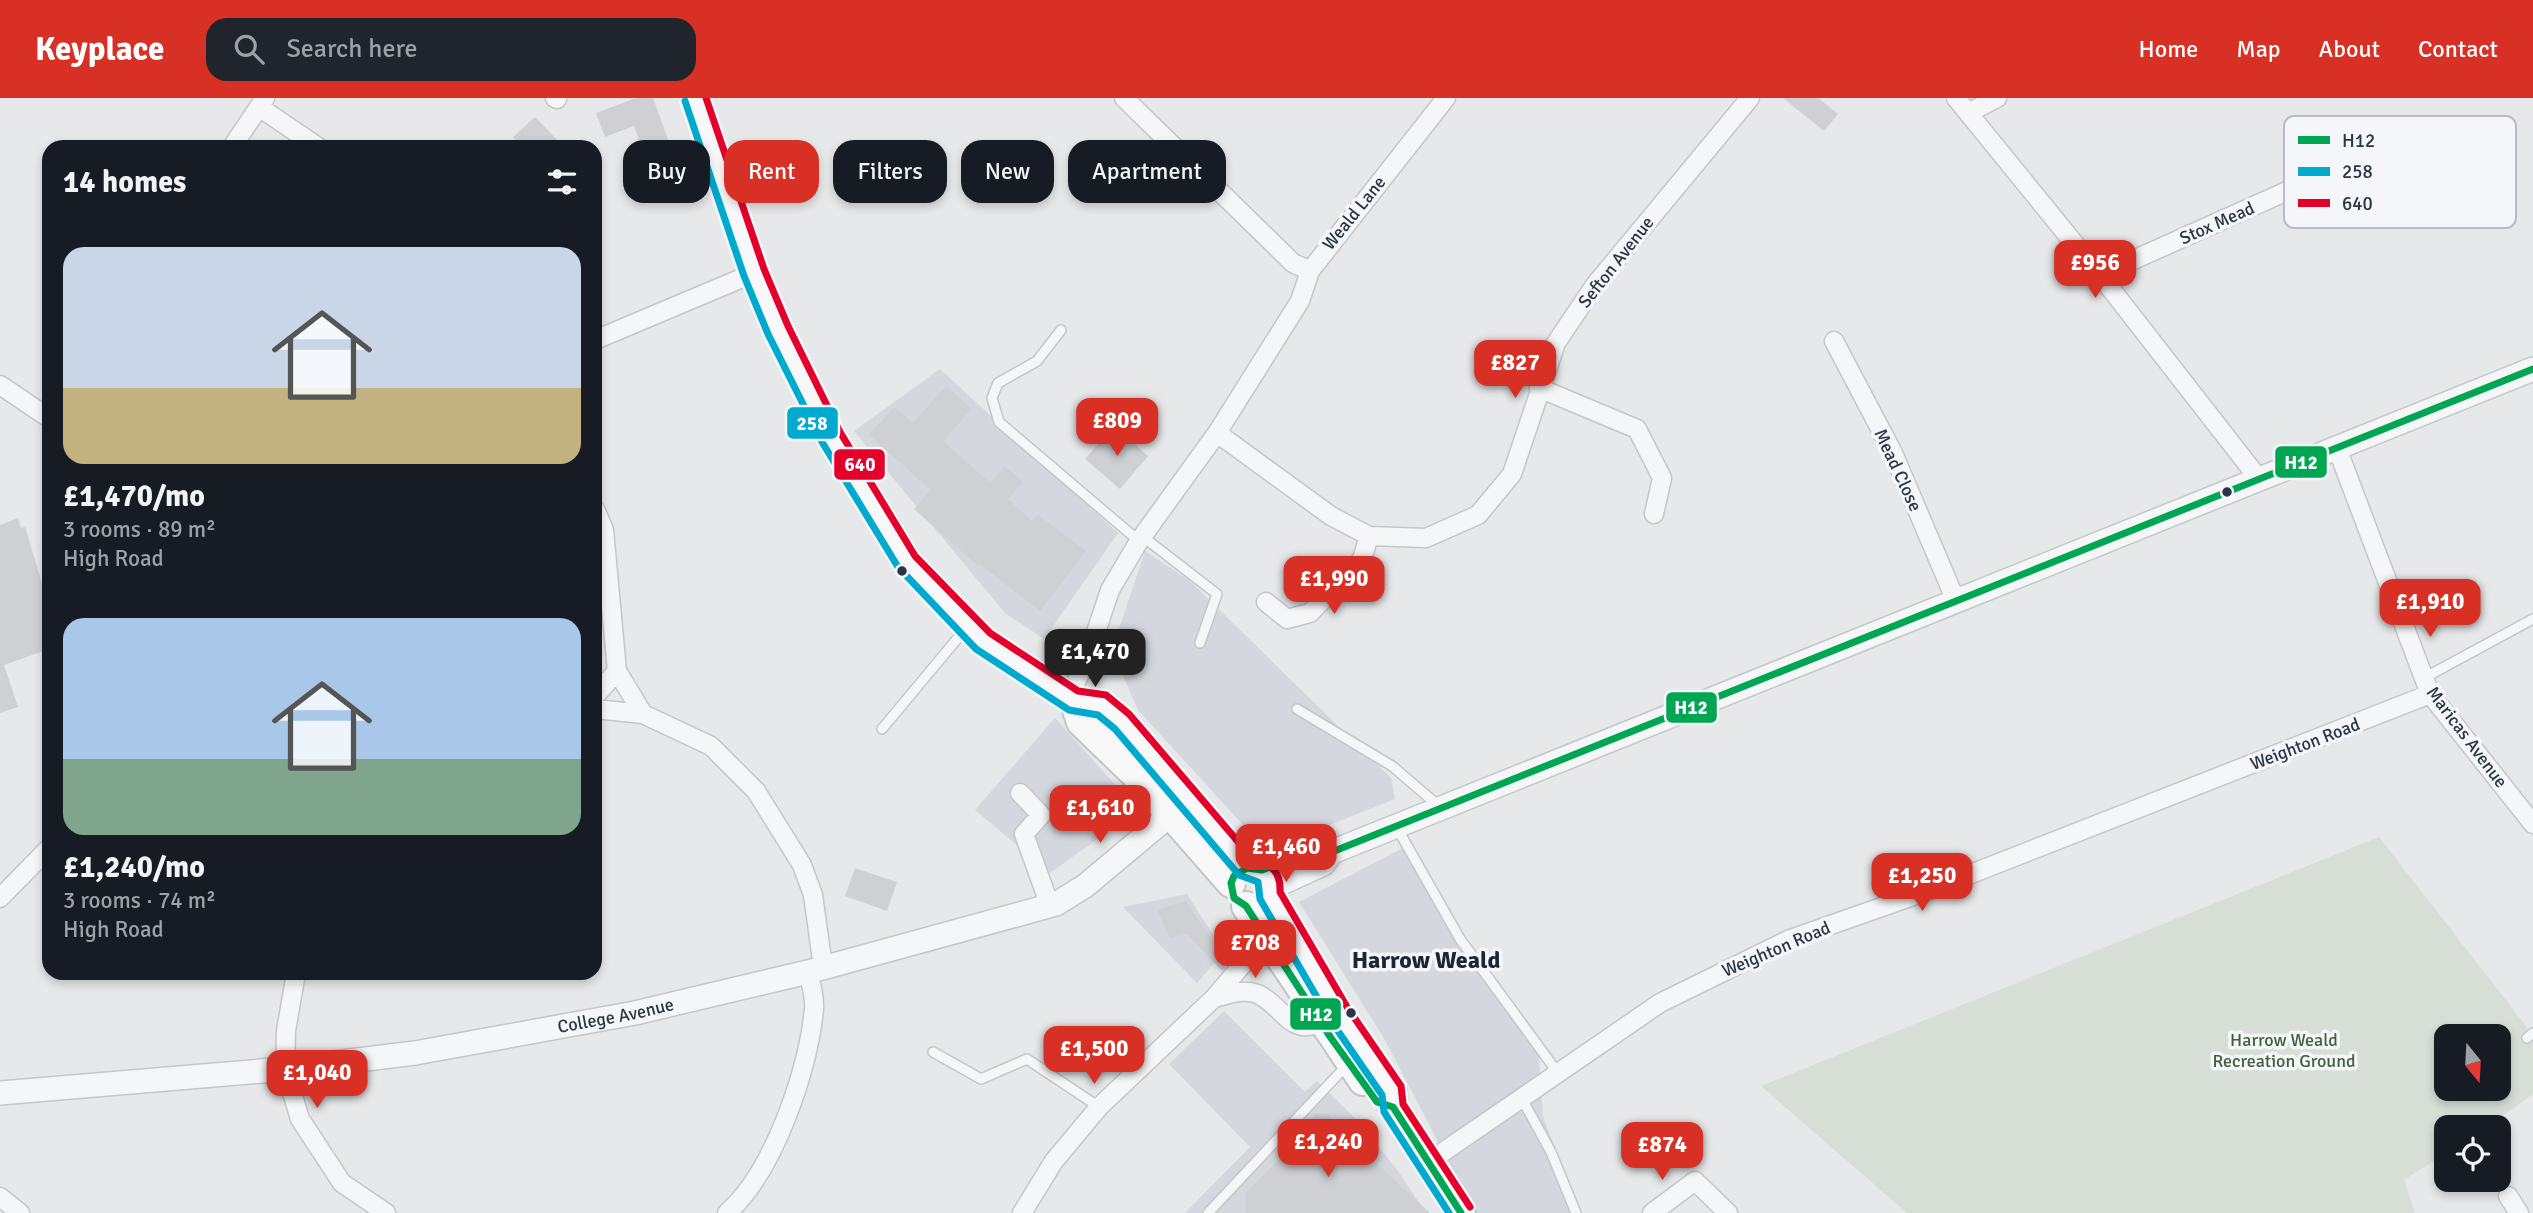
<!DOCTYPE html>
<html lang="en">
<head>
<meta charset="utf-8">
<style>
	:root { --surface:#171b24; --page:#20242c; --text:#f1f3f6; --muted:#9ea1a6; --accent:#d93025 }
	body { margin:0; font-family:Signika,sans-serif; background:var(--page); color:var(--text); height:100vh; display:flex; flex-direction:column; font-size:26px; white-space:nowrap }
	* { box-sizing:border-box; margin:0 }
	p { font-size:23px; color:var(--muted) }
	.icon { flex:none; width:38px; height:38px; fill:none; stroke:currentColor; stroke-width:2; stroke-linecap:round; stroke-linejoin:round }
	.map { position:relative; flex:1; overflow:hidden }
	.sheet { position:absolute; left:42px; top:42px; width:560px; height:840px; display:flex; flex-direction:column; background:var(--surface); border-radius:21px; box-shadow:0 4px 10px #0003 }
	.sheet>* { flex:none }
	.top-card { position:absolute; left:623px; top:42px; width:665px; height:63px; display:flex; gap:14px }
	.needle { width:46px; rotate:162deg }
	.tools { position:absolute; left:2434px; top:926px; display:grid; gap:14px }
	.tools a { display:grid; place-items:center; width:77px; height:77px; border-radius:14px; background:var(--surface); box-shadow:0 4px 10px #0003; font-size:35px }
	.price { position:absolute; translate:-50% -60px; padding:0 16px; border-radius:14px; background:var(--accent); color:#fff; font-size:23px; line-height:46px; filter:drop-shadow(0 2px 4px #0008) }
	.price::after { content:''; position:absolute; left:50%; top:42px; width:21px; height:16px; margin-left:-10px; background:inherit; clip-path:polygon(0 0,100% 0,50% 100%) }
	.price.active { background:#222; color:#fff }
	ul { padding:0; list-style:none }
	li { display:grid; align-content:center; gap:14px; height:371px; padding:0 21px }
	li span { display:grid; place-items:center; height:217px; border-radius:21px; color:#555 }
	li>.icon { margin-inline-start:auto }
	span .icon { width:126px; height:126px; fill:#fffc; stroke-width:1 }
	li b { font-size:30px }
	h2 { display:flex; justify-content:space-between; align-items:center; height:84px; padding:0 21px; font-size:30px }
	.chip { padding:0 24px; border-radius:21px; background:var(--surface); box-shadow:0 4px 10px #0003; font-size:24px; line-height:63px }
	.chip.active { background:var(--accent); color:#fff }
	header { display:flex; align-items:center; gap:42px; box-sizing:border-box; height:98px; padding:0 35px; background:var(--accent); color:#fff }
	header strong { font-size:33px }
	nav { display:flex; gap:38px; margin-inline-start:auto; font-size:24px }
	.search { width:490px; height:63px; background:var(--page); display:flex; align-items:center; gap:18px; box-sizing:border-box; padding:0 24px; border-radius:21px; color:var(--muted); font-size:26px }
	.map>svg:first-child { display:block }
</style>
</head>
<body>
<header>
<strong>Keyplace</strong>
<div class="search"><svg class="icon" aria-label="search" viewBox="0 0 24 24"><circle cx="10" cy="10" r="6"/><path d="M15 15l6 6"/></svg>Search here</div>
<nav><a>Home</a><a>Map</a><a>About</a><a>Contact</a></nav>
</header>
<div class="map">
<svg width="2533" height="1115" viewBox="0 0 2533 1115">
	<rect width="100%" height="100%" fill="#e6e8ea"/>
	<path fill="#d4d7dd" d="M940 271 1118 435 1044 541 1005 515 854 333Z
		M1145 453 1190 483 1391 680 1395 701 1266 752 1138 612 1112 552Z
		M1055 620 1120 692 1125 709 1121 724 1050 775 975 712Z
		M1403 750 1539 959 1543 1019 1581 1115H1475L1385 942 1299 804Z
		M1187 796 1224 854 1197 885 1123 809Z
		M1224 913 1305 994 1317 983 1358 1023 1398 1073 1426 1115H1185L1250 1049 1169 966Z"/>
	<path fill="#d6ded6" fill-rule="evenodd" d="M2379 739 2533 937V996L2487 1029H2446V1055L2404 1082 2415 1115H1907L1761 988ZM2446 938H2499V990H2446Z"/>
	<path fill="#ced0d3" d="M636 0H653L669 44 643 53 634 28 605 39 596 15Z
		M1783 0H1818L1838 16 1824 33Z
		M535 19 564 49H522L513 39Z
		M946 288 972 311 943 343 990 385 1005 368 1023 384 1008 401 1032 423 1037 416 1086 453 1040 513 980 466 978 468 914 411 931 392 869 337 894 309 913 325Z
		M1114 328 1148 358 1120 391 1085 361Z
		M18 420 21 430 25 429 49 508V551L4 567 18 609 0 615V427Z
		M855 770 897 784 887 813 845 798Z
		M1186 803 1228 866 1222 873 1187 836 1170 840 1157 812Z
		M1316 1016H1329L1339 1031 1430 1115H1246V1095L1306 1034 1307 1025Z"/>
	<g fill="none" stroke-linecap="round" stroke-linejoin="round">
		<g stroke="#c4c6c8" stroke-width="12">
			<path id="service" d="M1061 232 1037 263 998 285 992 300 999 324 1139 443
				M1142 438 1217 496 1200 545
				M2424 580 2533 521
				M1297 611 1392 668 1440 709
				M882 631 967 529
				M1397 730 1460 841 1558 975
				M2527 940 2533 935
				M933 954 981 981 1027 961 1099 1009
				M1522 1001 1551 1054 1576 1115
				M1208 1115 1348 966"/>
		</g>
		<g stroke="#c4c6c8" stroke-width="21">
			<path id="minor" d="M555 0 557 1
				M1124 0 1293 165 1310 173
				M1956 0 2100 177 2259 381
				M259 9 318 49
				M1970 14 1997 0
				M232 49 265 0
				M2100 177 2296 89
				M595 242 754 175
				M1834 243 1893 355 1956 503
				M0 287 49 320
				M1539 290 1637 331 1662 380 1654 416
				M1217 335 1331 418 1369 438 1426 440 1478 417 1512 376 1556 245 1595 187 1750 0
				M2337 350 2430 596 2533 726
				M595 411 604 432 617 573 643 616
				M1266 504 1287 521 1310 515 1362 461 1369 438
				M595 598 617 573
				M1068 600 1086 564 1110 492 1139 443 1217 335 1300 203 1310 173 1446 0
				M595 611 643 616 711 648 756 693 802 767 813 797 823 869
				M1020 695 1041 717 1024 736 1050 808
				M0 800 49 750
				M296 875 286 933 285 971 300 1021 342 1085 386 1115
				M1214 900C1228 897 1243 890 1258 896 1286 910 1291 944 1329 920
				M1430 1063 1660 905 1788 842 1930 792 2430 596
				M2508 1098 2519 1115
				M0 1099 20 1115
				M727 1115C774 1074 808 972 814 911 815 899 811 885 808 874
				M1022 1115 1054 1063 1099 1009 1214 900 1266 839
				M1652 1115 1695 1083 1728 1115"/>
		</g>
		<g stroke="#c4c6c8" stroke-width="26">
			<g id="tertiary">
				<path d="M1262 772 1315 752 1332 754 2533 271"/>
				<path d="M1271 790 1323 766 1332 754"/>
				<path id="s1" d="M0 995 285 971 415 955 635 915 808 874 1056 806 1085 788 1183 706"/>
			</g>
		</g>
		<g stroke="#c2c5c8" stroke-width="32">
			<path id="primary" d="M695 0 754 175 778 232 831 339 907 464 983 543 1074 603 1102 607 1122 624 1247 770
				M1074 603 1081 624 1138 679 1231 785
				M1269 796 1338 915 1392 993 1393 1009 1461 1115
				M1246 808 1363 983"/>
		</g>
		<use href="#service" stroke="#f5f6f7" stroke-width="9"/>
		<use href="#minor" stroke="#f5f6f7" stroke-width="18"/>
		<use href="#tertiary" stroke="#f5f6f7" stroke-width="23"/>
		<use href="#primary" stroke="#f8f8f8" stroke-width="28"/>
		<g stroke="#f4f6f9" stroke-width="12">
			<path id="bus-1" d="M1461 1115 1393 1009 1377 1004 1331 940 1246 808 1234 800 1231 785 1234 778 1247 770 1262 772 1315 752 1332 754 2533 271"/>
		</g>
		<g stroke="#f4f6f9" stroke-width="12">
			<path id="bus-2" d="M685 3 744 178 768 236 822 344 898 469 976 551 1069 612 1098 617 1115 631 1239 777 1258 784 1260 801 1329 920 1382 997 1384 1014 1449 1115"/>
		</g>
		<g stroke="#f4f6f9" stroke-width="12">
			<path id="bus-3" d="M706 0 764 171 788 228 840 334 915 458 990 535 1078 593 1106 597 1129 616 1252 760C1271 764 1281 775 1280 794L1347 909 1401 988 1403 1006 1470 1109"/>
		</g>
		<use href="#bus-1" stroke="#00a651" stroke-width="7"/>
		<use href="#bus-2" stroke="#00a9ce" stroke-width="7"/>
		<use href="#bus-3" stroke="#e4002b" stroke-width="7"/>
	</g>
	<g fill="#2b3445" stroke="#f4f6f9" stroke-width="2.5">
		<circle cx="2227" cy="394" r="6"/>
		<circle cx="902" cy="473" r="6"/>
		<circle cx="1351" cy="915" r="6"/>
	</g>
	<g text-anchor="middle" stroke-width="7" stroke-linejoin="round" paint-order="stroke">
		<g font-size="18" fill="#2b3445" stroke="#f4f6f9">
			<text transform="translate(1354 115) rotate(-51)" y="6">Weald Lane</text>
			<text transform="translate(2217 125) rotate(-24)" y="6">Stox Mead</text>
			<text transform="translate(1616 164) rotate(-52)" y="6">Sefton Avenue</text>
			<text transform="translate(1898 372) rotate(65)" y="6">Mead Close</text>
			<text transform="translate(2467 639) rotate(53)" y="6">Maricas Avenue</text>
			<text transform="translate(2305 646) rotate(-21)" y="6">Weighton Road</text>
			<text transform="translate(1776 851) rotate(-23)" y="6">Weighton Road</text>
			<text dy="6" stroke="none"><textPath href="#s1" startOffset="621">College Avenue</textPath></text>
		</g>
		<g font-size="18" fill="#3f6138" stroke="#f4f6f9">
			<text x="2284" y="948">Harrow Weald<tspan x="2284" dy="21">Recreation Ground</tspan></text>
		</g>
		<g font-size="24" font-weight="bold" fill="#1d2536" stroke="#f4f6f9">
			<text x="1426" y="870">Harrow Weald</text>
		</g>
	</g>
	<rect x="2284" y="18" width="232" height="112" rx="10" fill="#f4f6f9" stroke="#b8bcc3" stroke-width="2"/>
	<rect x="2298" y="38" width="32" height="8" fill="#00a651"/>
	<rect x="2298" y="69" width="32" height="9" fill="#00a9ce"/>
	<rect x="2298" y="101" width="32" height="8" fill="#e4002b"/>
	<g font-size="19" fill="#2b3445">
		<text x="2342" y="49">H12</text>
		<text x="2342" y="80">258</text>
		<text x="2342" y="112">640</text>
	</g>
	<g stroke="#f4f6f9" stroke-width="2.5">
		<rect x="786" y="308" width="53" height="34" rx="7" fill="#00a9ce"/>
		<rect x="2274" y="347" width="54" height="34" rx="7" fill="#00a651"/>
		<rect x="833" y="350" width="53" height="33" rx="7" fill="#e4002b"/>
		<rect x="1665" y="593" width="53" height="33" rx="7" fill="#00a651"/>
		<rect x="1289" y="899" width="53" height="34" rx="7" fill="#00a651"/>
	</g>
	<g font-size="19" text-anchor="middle" font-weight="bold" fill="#fff">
		<text x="812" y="332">258</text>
		<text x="2301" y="371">H12</text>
		<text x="860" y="373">640</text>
		<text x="1691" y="616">H12</text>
		<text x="1316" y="923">H12</text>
	</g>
</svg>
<div class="tools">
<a><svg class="needle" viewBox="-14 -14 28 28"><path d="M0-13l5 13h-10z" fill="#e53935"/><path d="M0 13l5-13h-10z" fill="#9ea1a6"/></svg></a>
<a><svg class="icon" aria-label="locate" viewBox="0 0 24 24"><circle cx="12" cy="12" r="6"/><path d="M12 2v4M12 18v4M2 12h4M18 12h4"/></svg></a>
</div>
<b class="price" style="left:2095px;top:202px">£956</b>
<b class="price" style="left:1515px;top:302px">£827</b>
<b class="price" style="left:1117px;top:360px">£809</b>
<b class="price" style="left:1334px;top:518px">£1,990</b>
<b class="price" style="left:2430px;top:541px">£1,910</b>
<b class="price active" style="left:1095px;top:591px">£1,470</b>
<b class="price" style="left:1100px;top:747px">£1,610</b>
<b class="price" style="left:1286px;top:786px">£1,460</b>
<b class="price" style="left:1922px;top:815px">£1,250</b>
<b class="price" style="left:1255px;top:882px">£708</b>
<b class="price" style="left:1094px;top:988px">£1,500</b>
<b class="price" style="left:317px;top:1012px">£1,040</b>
<b class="price" style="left:1328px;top:1081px">£1,240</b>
<b class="price" style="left:1662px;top:1084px">£874</b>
<div class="top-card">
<a class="chip">Buy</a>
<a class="chip active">Rent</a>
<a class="chip">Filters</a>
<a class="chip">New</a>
<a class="chip">Apartment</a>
</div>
<section class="sheet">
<h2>14 homes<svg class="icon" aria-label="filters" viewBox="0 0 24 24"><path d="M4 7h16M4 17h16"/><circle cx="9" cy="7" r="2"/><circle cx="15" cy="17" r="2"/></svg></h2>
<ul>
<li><span style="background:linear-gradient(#c9d6e8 65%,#c2b280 0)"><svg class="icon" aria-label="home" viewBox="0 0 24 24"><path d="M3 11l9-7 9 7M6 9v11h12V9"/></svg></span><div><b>£1,470/mo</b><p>3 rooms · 89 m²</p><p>High Road</p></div></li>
<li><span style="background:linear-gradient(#a9c7e8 65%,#7fa58c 0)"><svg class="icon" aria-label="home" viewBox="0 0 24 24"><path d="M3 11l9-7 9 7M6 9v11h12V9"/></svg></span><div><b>£1,240/mo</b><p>3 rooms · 74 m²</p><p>High Road</p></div></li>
</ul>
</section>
</div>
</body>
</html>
